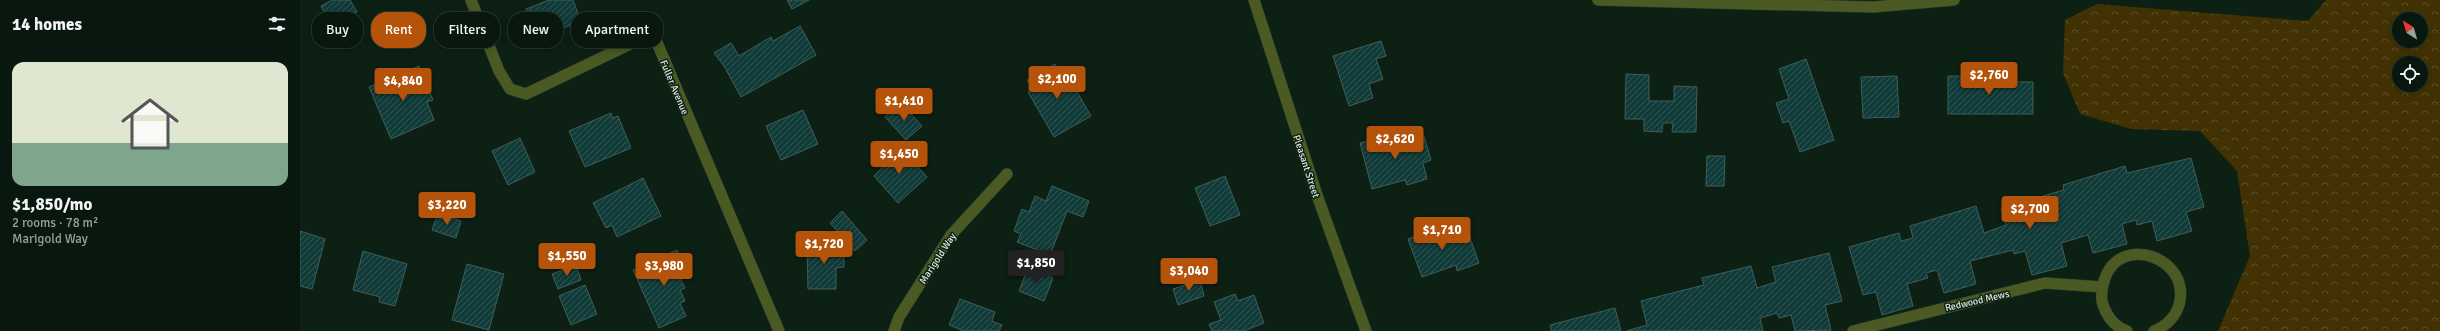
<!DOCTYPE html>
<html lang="en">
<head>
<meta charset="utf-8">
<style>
	:root { --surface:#09180f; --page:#17251d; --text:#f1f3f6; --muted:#99a09e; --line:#29372f; --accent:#b45309 }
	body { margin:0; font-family:Signika,sans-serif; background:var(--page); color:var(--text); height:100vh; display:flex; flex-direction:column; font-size:15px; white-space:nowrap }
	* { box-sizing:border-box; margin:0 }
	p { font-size:13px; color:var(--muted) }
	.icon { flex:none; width:22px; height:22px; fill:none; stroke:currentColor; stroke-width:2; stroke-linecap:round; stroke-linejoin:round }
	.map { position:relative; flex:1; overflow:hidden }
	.details { display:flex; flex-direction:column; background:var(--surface); width:300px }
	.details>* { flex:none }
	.hud { position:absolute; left:12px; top:12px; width:380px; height:36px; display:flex; gap:8px }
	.needle { width:26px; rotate:323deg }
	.fabs { position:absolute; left:2092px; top:12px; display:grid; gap:8px }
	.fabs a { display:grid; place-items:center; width:36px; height:36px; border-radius:50%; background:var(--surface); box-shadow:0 2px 10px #0003,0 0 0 1px var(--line); font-size:20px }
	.price { position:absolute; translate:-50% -34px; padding:0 9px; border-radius:4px; background:var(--accent); color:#fff; font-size:13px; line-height:26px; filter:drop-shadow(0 1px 2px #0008) }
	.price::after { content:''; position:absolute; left:50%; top:24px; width:12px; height:9px; margin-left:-6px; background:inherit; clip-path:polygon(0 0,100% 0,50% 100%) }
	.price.current { background:#222; color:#fff }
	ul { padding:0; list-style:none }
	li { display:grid; align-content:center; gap:8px; height:212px; padding:0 12px }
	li+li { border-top:1px solid var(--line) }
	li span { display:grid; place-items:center; height:124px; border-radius:12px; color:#555 }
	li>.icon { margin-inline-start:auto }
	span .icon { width:72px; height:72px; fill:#fffc; stroke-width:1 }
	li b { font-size:17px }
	h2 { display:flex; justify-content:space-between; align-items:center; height:48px; padding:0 12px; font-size:17px }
	.chip { padding:0 14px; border-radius:16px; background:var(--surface); box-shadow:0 2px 10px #0003,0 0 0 1px var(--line); font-size:14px; line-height:36px }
	.chip.current { background:var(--accent); color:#fff }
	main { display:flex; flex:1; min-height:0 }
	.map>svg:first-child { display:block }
</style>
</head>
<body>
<main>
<section class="details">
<h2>14 homes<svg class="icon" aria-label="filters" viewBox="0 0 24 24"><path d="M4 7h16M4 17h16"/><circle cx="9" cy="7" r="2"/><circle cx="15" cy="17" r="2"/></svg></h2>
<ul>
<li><span style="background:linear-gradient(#dfe7d0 65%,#7fa58c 0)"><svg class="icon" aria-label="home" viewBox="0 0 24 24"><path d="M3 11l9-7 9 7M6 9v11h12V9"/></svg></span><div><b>$1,850/mo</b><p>2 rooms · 78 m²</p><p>Marigold Way</p></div></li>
</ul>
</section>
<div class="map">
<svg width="2140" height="331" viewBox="0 0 2140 331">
	<defs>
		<pattern id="forest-crowns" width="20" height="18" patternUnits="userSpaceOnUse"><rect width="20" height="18" fill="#423203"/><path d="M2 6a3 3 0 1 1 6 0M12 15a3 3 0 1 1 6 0" fill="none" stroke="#5d5027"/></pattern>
		<pattern id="building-hatch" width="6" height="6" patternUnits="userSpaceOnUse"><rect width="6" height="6" fill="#113b39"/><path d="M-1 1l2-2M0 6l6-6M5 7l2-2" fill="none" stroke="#335755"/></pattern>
	</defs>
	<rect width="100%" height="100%" fill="#0c2014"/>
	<path fill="url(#forest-crowns)" fill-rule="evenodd" d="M2026 0H2140V331H1918L1950 256 1937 171 1900 131 1831 129 1780 114 1763 73 1765 20 1797 4 2008 21ZM2099 19H2121V41H2099ZM2099 63H2121V85H2099Z"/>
	<path fill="url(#building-hatch)" stroke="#3f5e5c" d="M32 0H50L57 12 31 26 21 6Z
		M249 0H273L281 21 237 38 226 9Z
		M487 0H509L492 9Z
		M500 26 516 55 441 97 424 66 414 53 431 43 439 56 471 37 473 41Z
		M1081 41 1086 56 1076 59 1083 79 1069 84 1073 98 1049 106 1033 56Z
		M1506 59 1534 140 1500 152 1489 121 1483 123 1476 103 1489 99 1479 69Z
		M755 64 760 72 764 69 791 116 754 137 728 92 732 89 727 80Z
		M119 66 133 100 127 102 134 120 91 139 69 87Z
		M1326 74 1349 75V101H1374V86L1397 87 1396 132H1372L1373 123H1363L1362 132 1344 131V119H1325Z
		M1597 76 1599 117 1563 118 1561 77Z
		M1648 76H1700V82H1733V114H1648Z
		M601 103 622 126 606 140 585 117Z
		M503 110 518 144 481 160 466 126Z
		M311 113 312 118 318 116 331 148 285 167 269 131Z
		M1093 134 1096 143 1124 136 1131 160 1123 163 1127 179 1107 185 1105 180 1072 189 1060 143Z
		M220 138 235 172 208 185 192 151Z
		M602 149 627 177 598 203 574 176 583 167 577 160 585 152 591 159Z
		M1407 156H1425L1424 186H1406Z
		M1891 158 1904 207 1886 212 1892 231 1857 241 1852 221 1837 225 1836 220 1822 224 1827 244 1793 253 1788 235 1761 243 1767 266 1732 275 1725 251 1714 254 1713 250 1670 261 1676 284 1644 293 1637 270 1626 273 1628 278 1607 284 1613 306 1582 315 1576 292 1563 295 1549 247 1599 233 1601 241 1613 238 1610 226 1676 206 1684 233 1706 225 1701 208 1764 190 1763 185 1825 166 1827 173Z
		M925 176 940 215 910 226 895 188Z
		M343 178 361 216 317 237 312 225 306 228 293 203Z
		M752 186 789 201 783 217 767 211 750 255 717 242 721 234 714 231 722 209 729 212 735 196 746 201Z
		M542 211 567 240 555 251 530 223Z
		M138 213 161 221 156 238 132 230Z
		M1150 223 1156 240 1169 235 1179 263 1157 271 1156 265 1122 277 1108 239Z
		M0 231 25 239 12 289 0 286Z
		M544 244V267L536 268V289H508L507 245Z
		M377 250 388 274 380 278 385 288 380 290 385 301 380 303 386 316 359 328 333 270Z
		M63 251 107 264 95 306 79 302 80 297 53 290Z
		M1529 253 1542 301 1525 305 1531 330 1495 331 1491 315 1479 318 1477 313 1460 318 1463 331H1326L1347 325 1341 301 1404 285 1402 278 1451 266 1457 288 1476 282 1472 267Z
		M167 264 204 274 189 330 152 320Z
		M276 265 281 280 258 289 252 274Z
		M728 268 753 278 744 301 719 291Z
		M900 280 904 296 878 305 873 289Z
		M285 285 297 314 271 325 259 296Z
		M935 294 938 301 954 295 964 323 944 331H912L909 324 921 320 914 302Z
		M660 299 695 312 692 321 702 325 699 331H664L649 325Z
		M1315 308 1321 331H1251L1250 325Z"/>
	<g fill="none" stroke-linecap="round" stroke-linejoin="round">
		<g stroke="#293c31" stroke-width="12">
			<path id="minor" d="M171 0 199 71 210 89 226 94 353 33 479 331
				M1298 0 1573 7 1654 0
				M594 331 599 317 651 235 707 174
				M1553 331 1745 283 1802 287
				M1827 331C1815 327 1807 316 1803 305 1800 296 1802 287 1805 278 1821 233 1892 258 1879 305 1875 318 1866 326 1854 331"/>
		</g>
		<g stroke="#293c31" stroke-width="12">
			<path id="tertiary" d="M954 0 1018 198 1066 331"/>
		</g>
		<use href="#minor" stroke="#4b5923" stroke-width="11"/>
		<use href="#tertiary" stroke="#4b5923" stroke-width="11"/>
	</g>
	<g text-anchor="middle" stroke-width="3" stroke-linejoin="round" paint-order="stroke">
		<g font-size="10" fill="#dce9e0" stroke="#0c2014">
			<text transform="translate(375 87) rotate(67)" y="4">Fuller Avenue</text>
			<text transform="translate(1007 166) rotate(72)" y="4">Pleasant Street</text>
			<text transform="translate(637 258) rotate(-57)" y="4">Marigold Way</text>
			<text transform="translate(1677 300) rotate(-13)" y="4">Redwood Mews</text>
		</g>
	</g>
</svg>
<div class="fabs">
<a><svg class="needle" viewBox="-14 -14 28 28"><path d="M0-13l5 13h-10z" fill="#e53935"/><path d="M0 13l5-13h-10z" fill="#99a09e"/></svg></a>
<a><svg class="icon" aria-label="locate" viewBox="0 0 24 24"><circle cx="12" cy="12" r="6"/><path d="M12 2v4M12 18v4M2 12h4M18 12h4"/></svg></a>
</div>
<b class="price" style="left:1689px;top:96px">$2,760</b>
<b class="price" style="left:757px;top:100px">$2,100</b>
<b class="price" style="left:103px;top:102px">$4,840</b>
<b class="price" style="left:604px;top:122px">$1,410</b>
<b class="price" style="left:1095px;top:160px">$2,620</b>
<b class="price" style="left:599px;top:175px">$1,450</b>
<b class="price" style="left:147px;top:226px">$3,220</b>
<b class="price" style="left:1730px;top:230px">$2,700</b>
<b class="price" style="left:1142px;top:251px">$1,710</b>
<b class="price" style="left:524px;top:265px">$1,720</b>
<b class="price" style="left:267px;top:277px">$1,550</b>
<b class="price current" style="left:736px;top:284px">$1,850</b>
<b class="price" style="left:364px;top:287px">$3,980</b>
<b class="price" style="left:889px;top:292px">$3,040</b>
<div class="hud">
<a class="chip">Buy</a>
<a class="chip current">Rent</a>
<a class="chip">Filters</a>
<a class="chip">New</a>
<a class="chip">Apartment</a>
</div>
</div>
</main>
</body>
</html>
